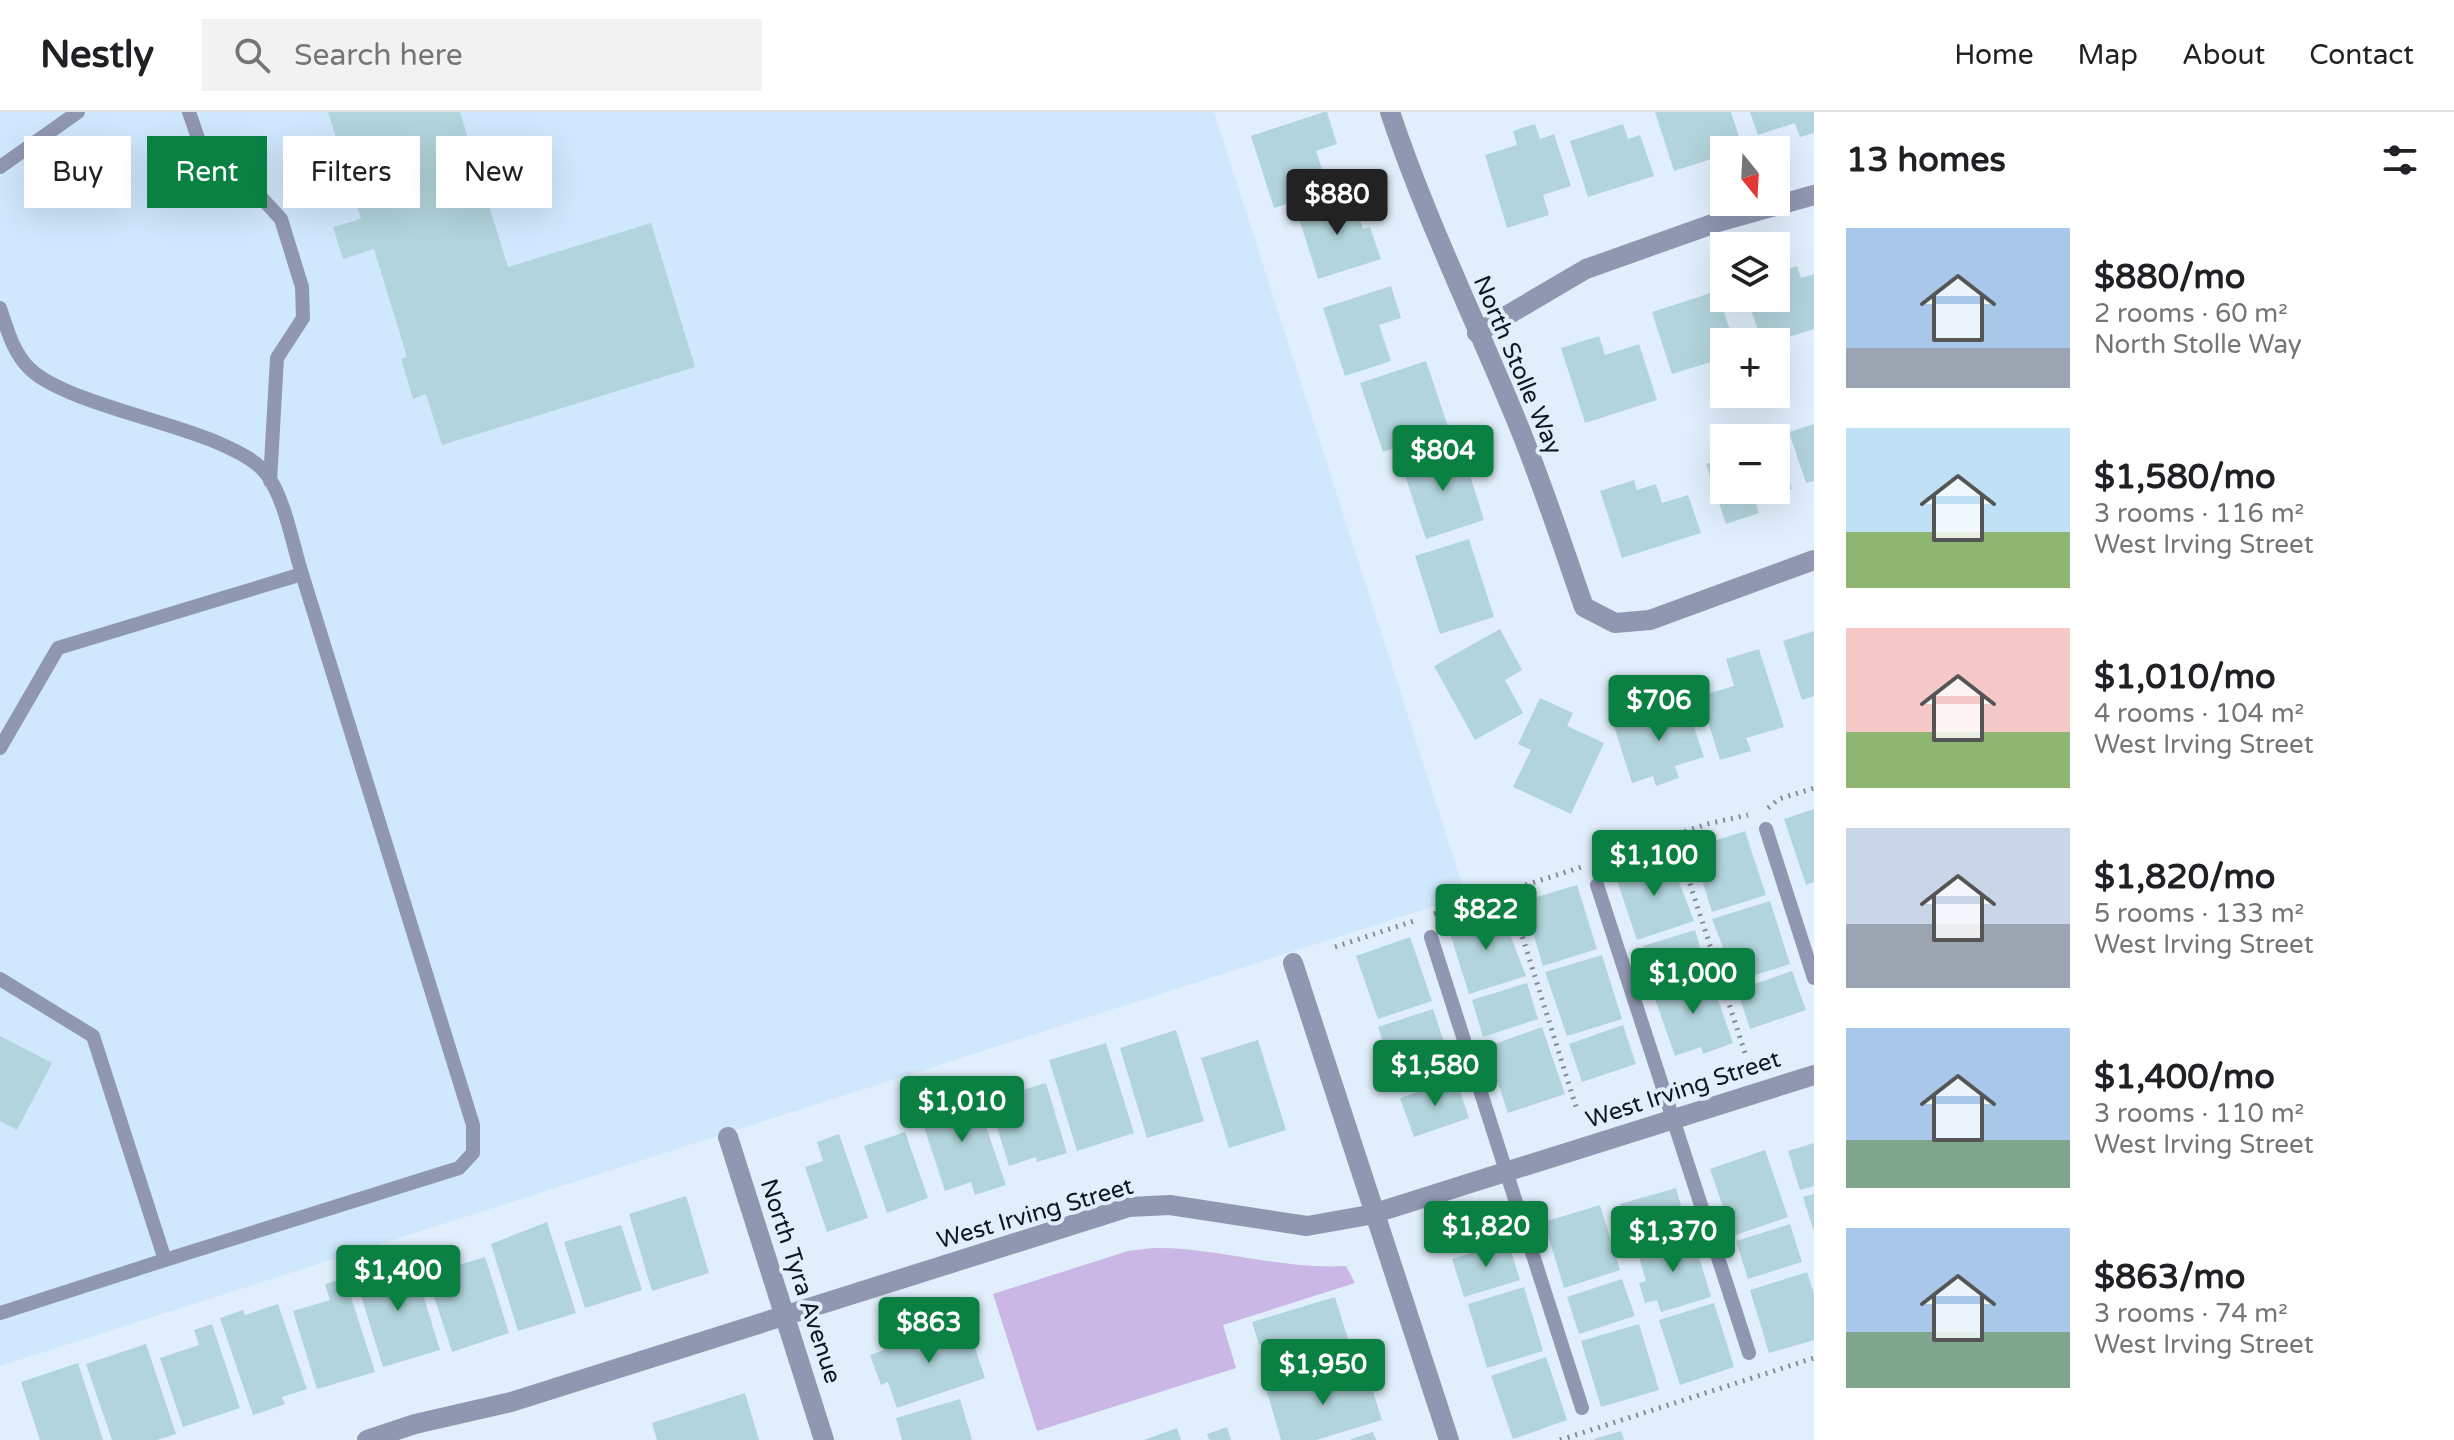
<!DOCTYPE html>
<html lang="en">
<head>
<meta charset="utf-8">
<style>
	:root { --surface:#fff; --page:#f2f2f2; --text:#202124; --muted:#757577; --line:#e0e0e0; --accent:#0b8043 }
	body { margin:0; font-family:"Varela Round",sans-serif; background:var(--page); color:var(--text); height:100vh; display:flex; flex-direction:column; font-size:30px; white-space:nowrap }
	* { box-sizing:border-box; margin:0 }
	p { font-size:26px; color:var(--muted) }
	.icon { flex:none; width:44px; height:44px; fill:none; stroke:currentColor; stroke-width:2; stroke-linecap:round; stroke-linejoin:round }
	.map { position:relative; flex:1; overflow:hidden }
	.panel { display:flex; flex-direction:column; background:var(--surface); width:640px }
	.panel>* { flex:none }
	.top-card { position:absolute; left:24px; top:24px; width:760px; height:72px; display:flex; gap:16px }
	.needle { width:52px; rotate:162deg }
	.controls { position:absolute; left:1710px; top:24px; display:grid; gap:16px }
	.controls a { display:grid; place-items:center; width:80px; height:80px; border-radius:0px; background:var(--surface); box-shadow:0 8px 32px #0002; font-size:40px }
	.price { position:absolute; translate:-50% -68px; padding:0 18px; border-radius:8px; background:var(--accent); color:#fff; font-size:26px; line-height:52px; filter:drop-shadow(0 2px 4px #0008) }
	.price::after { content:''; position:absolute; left:50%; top:48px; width:24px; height:18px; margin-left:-12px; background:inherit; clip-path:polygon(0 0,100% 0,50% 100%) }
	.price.active { background:#222; color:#fff }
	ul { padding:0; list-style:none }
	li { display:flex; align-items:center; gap:24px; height:200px; padding:0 32px }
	li span { display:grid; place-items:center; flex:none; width:224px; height:160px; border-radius:0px; color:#555 }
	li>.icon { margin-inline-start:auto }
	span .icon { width:96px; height:96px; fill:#fffc; stroke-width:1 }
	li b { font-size:34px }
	h2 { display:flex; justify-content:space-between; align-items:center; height:96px; padding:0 32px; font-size:34px }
	.tag { padding:0 28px; border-radius:0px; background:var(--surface); box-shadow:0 8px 32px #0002; font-size:28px; line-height:72px }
	.tag.active { background:var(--accent); color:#fff }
	header { display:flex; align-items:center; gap:48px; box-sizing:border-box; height:112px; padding:0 40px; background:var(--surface); border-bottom:2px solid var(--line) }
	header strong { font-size:38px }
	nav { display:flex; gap:44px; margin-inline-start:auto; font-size:28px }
	.search { width:560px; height:72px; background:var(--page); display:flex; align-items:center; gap:20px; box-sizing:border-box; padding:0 28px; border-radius:0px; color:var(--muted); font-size:30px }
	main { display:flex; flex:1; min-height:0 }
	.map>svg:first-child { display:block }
</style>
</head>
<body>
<header>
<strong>Nestly</strong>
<div class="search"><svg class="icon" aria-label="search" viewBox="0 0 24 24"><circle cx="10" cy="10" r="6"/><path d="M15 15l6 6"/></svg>Search here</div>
<nav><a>Home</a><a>Map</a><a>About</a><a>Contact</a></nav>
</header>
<main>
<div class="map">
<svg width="1814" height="1328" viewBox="0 0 1814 1328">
	<rect width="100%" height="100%" fill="#e1effc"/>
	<path fill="#d0e8fd" d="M0 0H1214L1466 784 0 1254Z"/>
	<path fill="#cab7e6" d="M1153 1136C1218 1135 1280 1158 1346 1154L1355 1171 1223 1213 1236 1256 1037 1319 993 1182 1128 1139Z"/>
	<path fill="#b2d4dc" d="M328 0H460L508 155 651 111 695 255 442 333 426 282 413 287 401 247 407 245 374 137 343 147 333 115 361 107Z
		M1324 0H1327L1337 32 1316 39 1329 79 1274 96 1251 24Z
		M1655 0H1731L1743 37 1724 38V43L1674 59Z
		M1750 0H1814V21L1800 25 1795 11 1758 23Z
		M1535 12 1540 27 1554 22 1571 74 1543 83 1549 103 1507 116 1485 43 1517 33 1513 19Z
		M1623 12 1628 27 1640 23 1654 64 1588 85 1570 29Z
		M1352 83 1363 117 1370 115 1381 147 1318 167 1297 100Z
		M1797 154 1801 166 1814 162V217L1773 230H1762L1747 186H1776V161Z
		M1391 174 1401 206 1379 213 1391 249 1345 264 1323 196Z
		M1717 179 1734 230H1724V246L1672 262 1652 200Z
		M1599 224 1605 243 1639 232 1657 288 1585 311 1561 236Z
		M1426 249 1449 318 1383 340 1360 271Z
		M1814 312V369L1806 371 1789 320Z
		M1777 331 1792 377 1755 389 1759 401 1726 412 1706 352 1724 346V378H1776Z
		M1461 335 1484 408 1426 427 1402 354Z
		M1634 368 1637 378 1656 372 1662 391 1688 383 1701 421 1622 446 1600 379Z
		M1469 427 1494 505 1440 522 1415 444Z
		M1500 517 1522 558 1505 568 1523 601 1475 628 1434 554Z
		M1814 519V584L1802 588 1783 529Z
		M1759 537 1784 615 1746 626 1751 639 1720 648 1700 584 1734 574 1726 547Z
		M1540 586 1573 601 1567 614 1604 631 1571 702 1513 675 1531 638 1518 632Z
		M1685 587 1704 645 1675 654 1679 666 1656 674 1653 664 1632 671 1613 611Z
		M1814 697V770L1806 773 1784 707Z
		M1745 719 1766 783 1712 800 1692 736Z
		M1669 744 1694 809 1637 828 1615 762Z
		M1577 773 1597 837 1543 854 1523 789Z
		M1770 789 1790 852 1736 869 1712 807Z
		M1501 799 1526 864 1469 882 1448 815Z
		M1695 818 1706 855 1654 870 1643 834Z
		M1410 825 1432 889 1378 907 1356 844Z
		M1602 843 1622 907 1567 924 1545 860Z
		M1792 859 1806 898 1750 917 1737 878Z
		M1709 861 1733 931 1703 942 1701 935 1675 944 1653 881Z
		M1527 871 1538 907 1483 925 1472 888Z
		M1433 897 1454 960 1399 978 1378 915Z
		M1623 913 1636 952 1582 970 1569 932Z
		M1542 915 1565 982 1508 1001 1486 935Z
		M1176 918 1204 1009 1147 1026 1120 936Z
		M0 924 52 951 17 1018 0 1009Z
		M1258 928 1286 1018 1229 1036 1201 946Z
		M1106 931 1134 1021 1077 1039 1049 948Z
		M1004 967 1009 982 1046 971 1067 1041 1037 1050 1036 1045 1009 1054 984 973Z
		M1456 967 1469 1006 1414 1025 1400 986Z
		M973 977 1006 1073 975 1083 971 1070 945 1079 919 1000Z
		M905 1020 928 1086 887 1101 864 1034Z
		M839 1022 868 1106 827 1120 805 1055 823 1049 817 1030Z
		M1814 1031V1074L1800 1078 1788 1039Z
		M1765 1038 1788 1105 1733 1124 1710 1057Z
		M1676 1076 1687 1115 1632 1131 1620 1092Z
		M1814 1082V1117H1813L1803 1085Z
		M686 1084 709 1161 652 1179 629 1102Z
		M1600 1093 1620 1158 1564 1176 1544 1110Z
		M547 1110 576 1201 518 1219 491 1132Z
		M1790 1112 1802 1150 1748 1167 1736 1129Z
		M621 1113 642 1178 585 1196 564 1130Z
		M1692 1121 1711 1185 1661 1200 1657 1188 1645 1191 1639 1171 1646 1169 1637 1138Z
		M1508 1129 1520 1168 1464 1185 1452 1147Z
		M485 1145 509 1221 452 1240 427 1163Z
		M412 1147 440 1238 383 1255 355 1164Z
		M1807 1160 1814 1182V1228L1769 1241 1750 1178Z
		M345 1166 375 1260 317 1277 293 1199 330 1188 325 1172Z
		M1622 1167 1635 1204 1579 1222 1567 1185Z
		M1524 1175 1543 1239 1487 1256 1468 1192Z
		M1335 1185 1353 1243 1287 1263 1277 1228 1259 1233 1252 1210Z
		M1714 1191 1734 1255 1680 1273 1659 1208Z
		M278 1192 307 1277 282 1285 285 1292 253 1303 220 1206 243 1198 245 1203Z
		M966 1209 985 1266 897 1296 888 1270 881 1273 870 1243Z
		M212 1212 240 1296 183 1315 160 1246 199 1233 194 1218Z
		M1639 1212 1659 1278 1601 1295 1581 1229Z
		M146 1232 176 1322 157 1328H112L86 1252Z
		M1546 1245 1567 1308 1513 1327 1491 1264Z
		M78 1251 103 1328H40L21 1270Z
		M1353 1254 1360 1279 1372 1276 1382 1308 1316 1328H1281L1267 1280Z
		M745 1281 759 1328H657L652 1311Z
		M960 1287 972 1328H902L896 1306Z
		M1227 1315 1231 1328H1209L1207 1322Z
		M1177 1316 1181 1328H1144Z
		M1621 1319 1624 1328H1595L1594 1327Z
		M1373 1320 1376 1328H1351V1327Z"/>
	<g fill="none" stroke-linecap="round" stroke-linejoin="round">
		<path stroke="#818d97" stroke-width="5" stroke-dasharray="2 6" stroke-linecap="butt" d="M1768 696 1779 687 1814 676
			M1675 726 1746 944
			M1594 751 1707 712 1748 703
			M1508 779 1577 998
			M1434 802 1585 754
			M1335 835 1417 808
			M1560 1328 1814 1246"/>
		<path stroke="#9097b1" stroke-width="14" d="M189 0 213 70 258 82 281 107 302 175 303 206 277 246 270 369
			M0 55 78 0
			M0 196C7 217 13 240 29 256 61 289 175 310 223 333 238 340 258 349 268 364 286 391 292 431 302 462L58 536 0 636
			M1766 717 1814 866
			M1597 773 1749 1241
			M1431 825 1582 1296
			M0 867 93 924 165 1148 0 1201
			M165 1148 459 1056 473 1041V1013L302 462"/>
		<path stroke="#9097b1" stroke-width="20" d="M1390 0C1425 105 1473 203 1515 305 1541 367 1562 432 1584 495L1615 511 1650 508 1814 448
			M1477 221 1586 157 1721 109 1814 83
			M1293 851 1449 1328
			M728 1025 824 1328
			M367 1328 415 1312 511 1290 1129 1095 1170 1093 1307 1114 1369 1103 1814 963"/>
	</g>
	<g text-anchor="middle" stroke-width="8" stroke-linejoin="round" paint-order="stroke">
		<g font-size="24" fill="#0e171e" stroke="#e1effc">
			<text transform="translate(1518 253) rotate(67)" y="8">North Stolle Way</text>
			<text transform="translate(1683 977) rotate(-18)" y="8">West Irving Street</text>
			<text transform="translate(1035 1101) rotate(-16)" y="8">West Irving Street</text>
			<text transform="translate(801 1169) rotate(72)" y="8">North Tyra Avenue</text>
		</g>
	</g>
</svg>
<div class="controls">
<a><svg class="needle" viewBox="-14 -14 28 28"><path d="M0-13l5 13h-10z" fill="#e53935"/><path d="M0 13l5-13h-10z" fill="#757577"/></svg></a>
<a><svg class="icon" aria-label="layers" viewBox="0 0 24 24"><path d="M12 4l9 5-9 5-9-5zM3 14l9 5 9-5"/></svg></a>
<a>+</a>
<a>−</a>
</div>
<b class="price active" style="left:1337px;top:125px">$880</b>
<b class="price" style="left:1443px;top:381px">$804</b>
<b class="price" style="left:1659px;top:631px">$706</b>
<b class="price" style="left:1654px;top:786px">$1,100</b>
<b class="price" style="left:1486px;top:840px">$822</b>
<b class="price" style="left:1693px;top:904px">$1,000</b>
<b class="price" style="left:1435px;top:996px">$1,580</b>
<b class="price" style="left:962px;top:1032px">$1,010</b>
<b class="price" style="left:1486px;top:1157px">$1,820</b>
<b class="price" style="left:1673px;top:1162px">$1,370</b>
<b class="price" style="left:398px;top:1201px">$1,400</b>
<b class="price" style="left:929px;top:1253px">$863</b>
<b class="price" style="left:1323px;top:1295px">$1,950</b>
<div class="top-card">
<a class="tag">Buy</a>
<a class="tag active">Rent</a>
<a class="tag">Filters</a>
<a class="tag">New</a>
</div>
</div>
<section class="panel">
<h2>13 homes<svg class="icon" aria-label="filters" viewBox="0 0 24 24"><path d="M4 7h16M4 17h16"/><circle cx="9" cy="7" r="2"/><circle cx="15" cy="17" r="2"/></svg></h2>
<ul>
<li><span style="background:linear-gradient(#a9c7e8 75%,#9aa5b1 0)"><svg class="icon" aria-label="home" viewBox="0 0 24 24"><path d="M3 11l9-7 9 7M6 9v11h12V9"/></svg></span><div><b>$880/mo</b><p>2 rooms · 60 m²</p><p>North Stolle Way</p></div></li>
<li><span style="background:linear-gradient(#bfe0f5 65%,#8fb573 0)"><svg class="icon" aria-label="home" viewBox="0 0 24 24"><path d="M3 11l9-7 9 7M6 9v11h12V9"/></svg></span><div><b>$1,580/mo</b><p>3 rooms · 116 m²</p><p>West Irving Street</p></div></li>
<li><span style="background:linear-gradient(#f6c9c9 65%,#8fb573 0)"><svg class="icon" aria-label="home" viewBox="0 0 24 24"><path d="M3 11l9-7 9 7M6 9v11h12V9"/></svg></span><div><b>$1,010/mo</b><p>4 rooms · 104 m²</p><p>West Irving Street</p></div></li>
<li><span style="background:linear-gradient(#c9d6e8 60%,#9aa5b1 0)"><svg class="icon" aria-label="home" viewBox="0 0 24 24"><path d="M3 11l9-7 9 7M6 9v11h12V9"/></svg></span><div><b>$1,820/mo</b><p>5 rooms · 133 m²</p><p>West Irving Street</p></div></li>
<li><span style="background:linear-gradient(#a9c7e8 70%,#7fa58c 0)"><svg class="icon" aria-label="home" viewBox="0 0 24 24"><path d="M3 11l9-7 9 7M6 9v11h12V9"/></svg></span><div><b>$1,400/mo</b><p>3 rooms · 110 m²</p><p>West Irving Street</p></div></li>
<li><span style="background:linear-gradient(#a9c7e8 65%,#7fa58c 0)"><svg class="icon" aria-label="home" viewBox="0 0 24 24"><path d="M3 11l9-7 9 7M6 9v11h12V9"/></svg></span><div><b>$863/mo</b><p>3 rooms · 74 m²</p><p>West Irving Street</p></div></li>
</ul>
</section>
</main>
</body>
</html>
